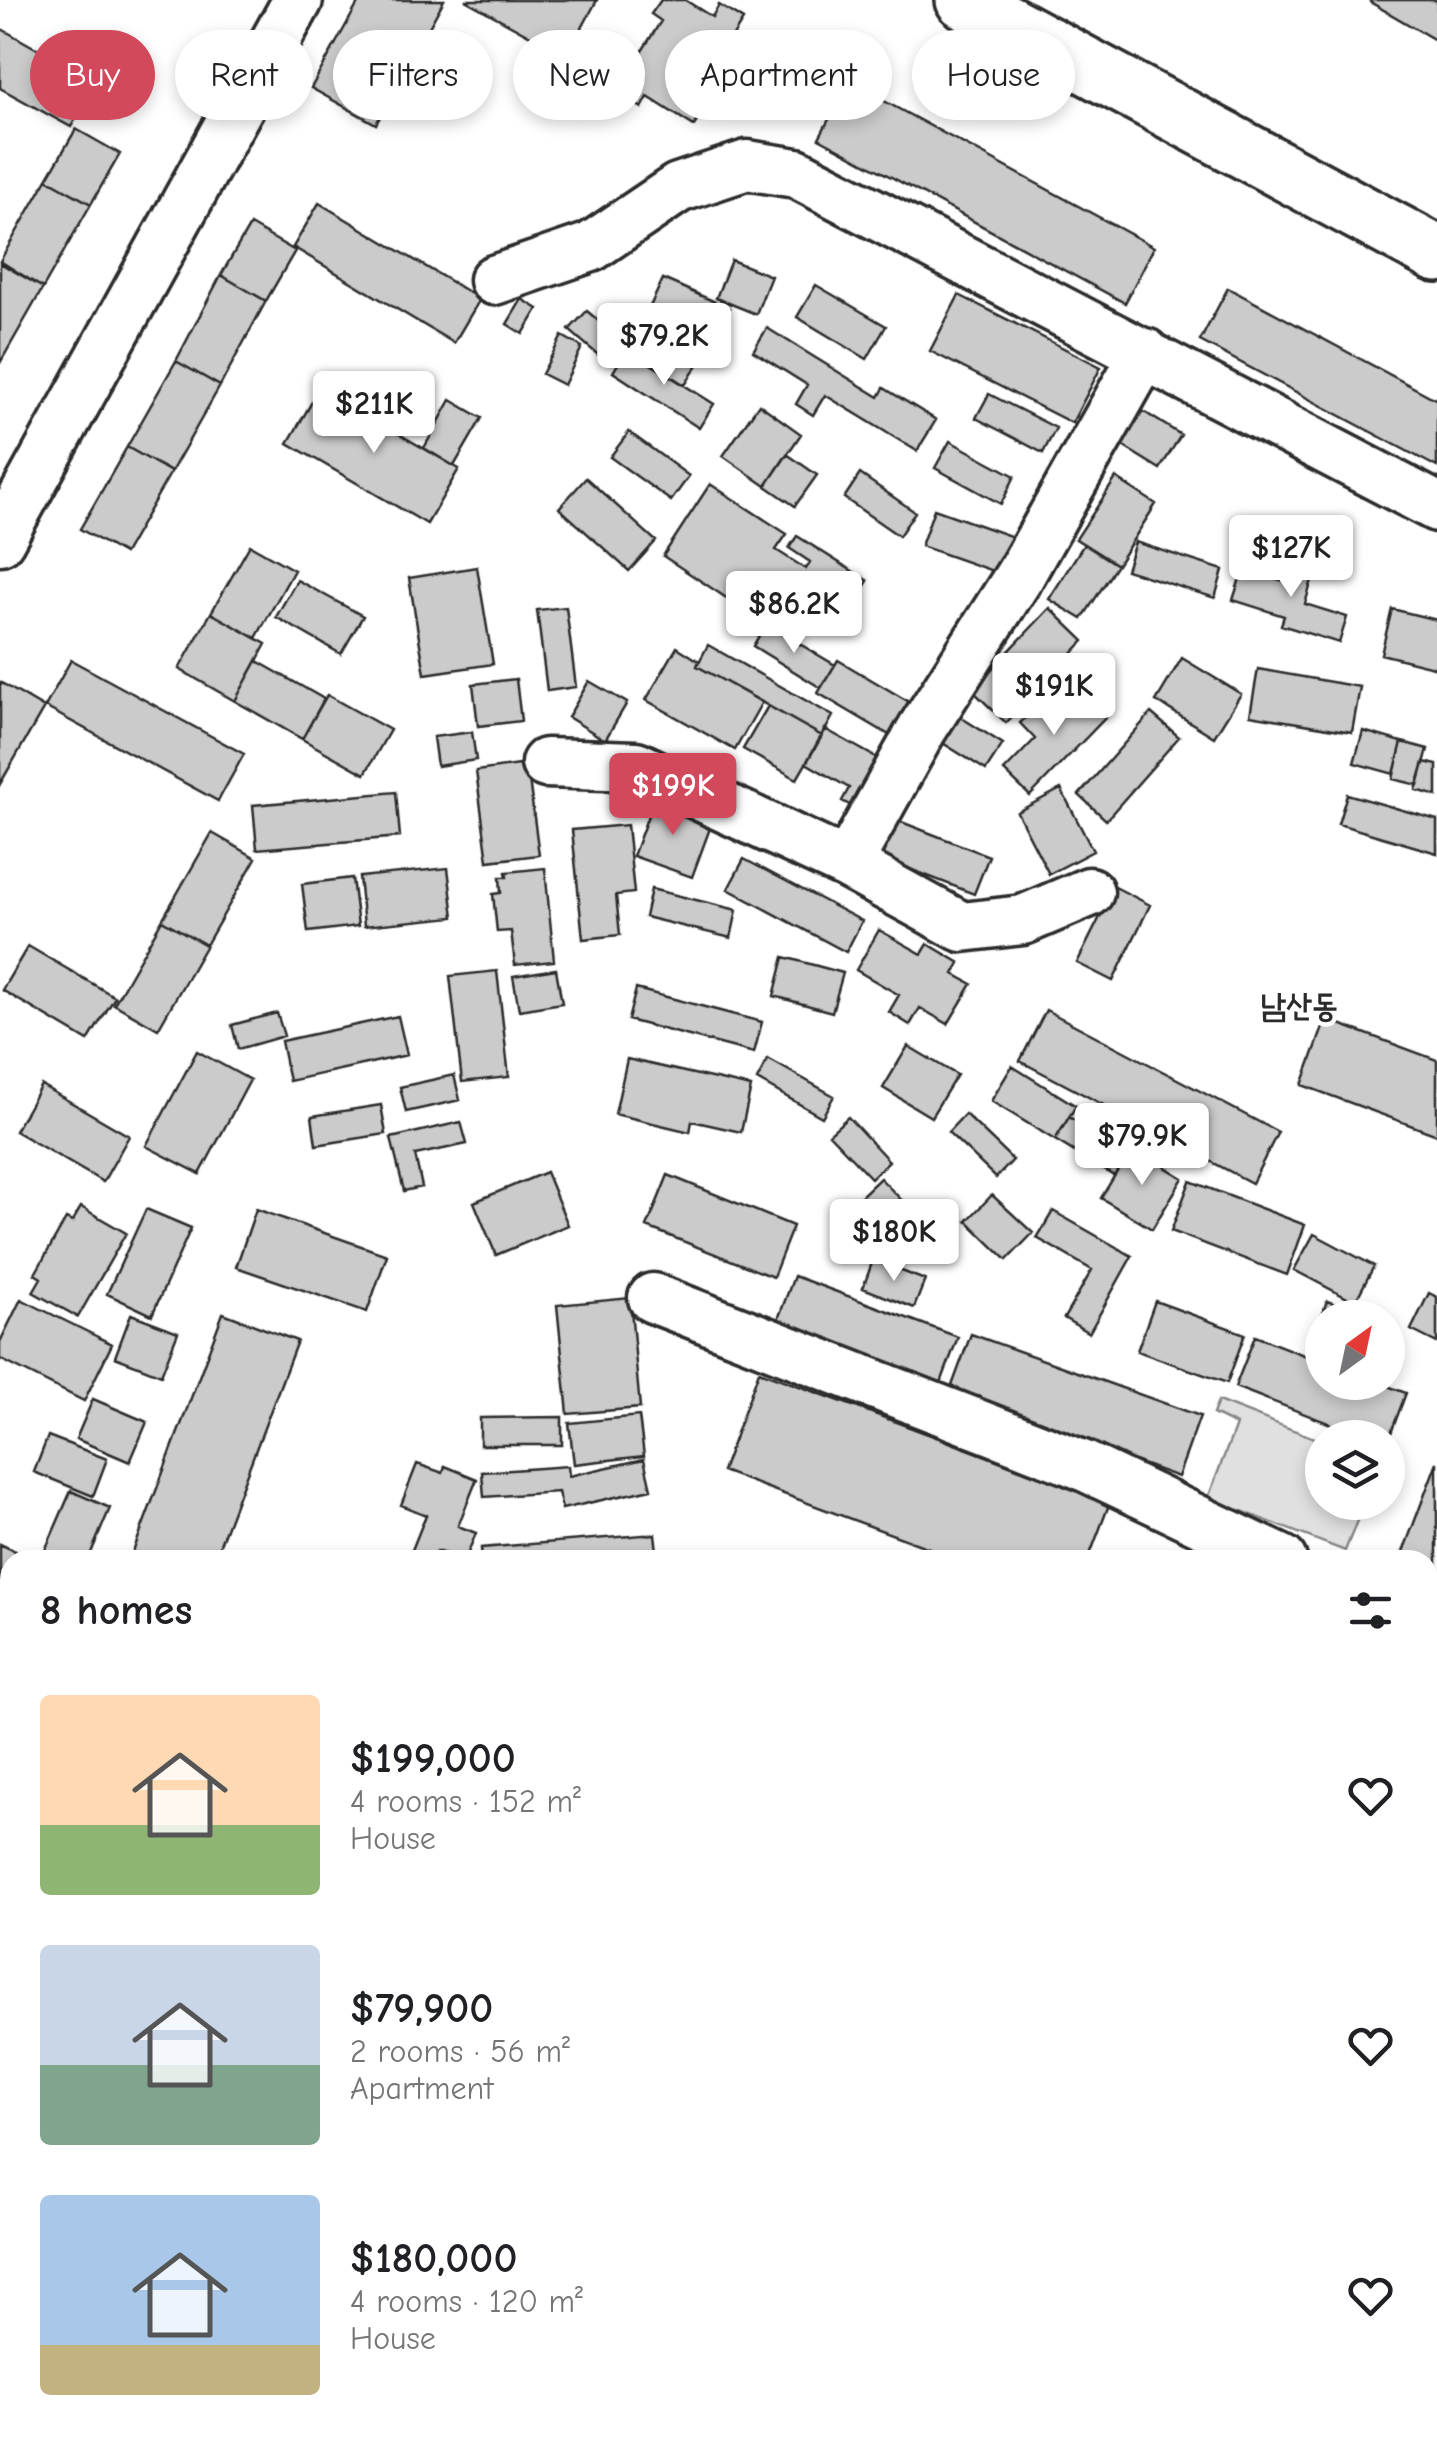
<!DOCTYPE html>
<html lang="en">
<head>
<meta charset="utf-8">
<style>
	:root { --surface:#fff; --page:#f6f6f6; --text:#202124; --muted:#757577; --accent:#d1495b }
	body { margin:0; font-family:"Comic Neue","Poor Story",sans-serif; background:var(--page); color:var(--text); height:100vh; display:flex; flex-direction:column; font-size:38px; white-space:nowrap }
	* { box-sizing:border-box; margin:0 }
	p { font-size:32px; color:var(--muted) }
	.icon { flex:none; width:55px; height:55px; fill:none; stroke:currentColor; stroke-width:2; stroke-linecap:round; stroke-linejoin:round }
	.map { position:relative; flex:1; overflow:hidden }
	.details { position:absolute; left:0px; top:1550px; width:1438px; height:890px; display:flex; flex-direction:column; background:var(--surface); border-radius:30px 30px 0 0; box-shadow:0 5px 15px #0003 }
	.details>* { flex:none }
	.top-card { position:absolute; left:30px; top:30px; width:1378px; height:90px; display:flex; gap:20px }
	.needle { width:65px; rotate:33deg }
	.tools { position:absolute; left:1305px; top:1300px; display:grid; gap:20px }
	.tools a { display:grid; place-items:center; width:100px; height:100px; border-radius:50%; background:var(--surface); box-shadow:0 5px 15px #0003; font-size:50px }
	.price { position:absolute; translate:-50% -85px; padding:0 22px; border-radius:10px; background:#fff; color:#222; font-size:32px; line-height:65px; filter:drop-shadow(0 2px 5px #0008) }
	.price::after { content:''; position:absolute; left:50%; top:60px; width:30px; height:22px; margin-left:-15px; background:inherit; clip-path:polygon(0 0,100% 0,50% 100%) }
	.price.active { background:var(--accent); color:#fff }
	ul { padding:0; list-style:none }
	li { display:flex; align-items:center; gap:30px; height:250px; padding:0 40px }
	li span { display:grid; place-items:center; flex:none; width:280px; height:200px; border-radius:10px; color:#555 }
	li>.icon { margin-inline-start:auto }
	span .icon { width:120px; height:120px; fill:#fffc; stroke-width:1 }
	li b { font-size:42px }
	h2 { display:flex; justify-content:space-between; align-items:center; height:120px; padding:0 40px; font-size:42px }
	.chip { padding:0 35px; border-radius:45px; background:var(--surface); box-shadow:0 5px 15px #0003; font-size:35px; line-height:90px }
	.chip.active { background:var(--accent); color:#fff }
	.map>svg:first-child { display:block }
</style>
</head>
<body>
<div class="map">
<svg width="1437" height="2440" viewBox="0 0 1437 2440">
	<rect width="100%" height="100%" fill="#fff"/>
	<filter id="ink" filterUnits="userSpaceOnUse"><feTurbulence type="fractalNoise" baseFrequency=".01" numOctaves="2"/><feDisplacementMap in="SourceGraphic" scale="20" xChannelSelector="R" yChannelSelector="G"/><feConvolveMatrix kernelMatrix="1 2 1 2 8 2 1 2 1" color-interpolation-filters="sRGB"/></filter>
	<g filter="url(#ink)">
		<path fill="#e0e0e0" stroke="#868686" stroke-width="2.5" d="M1218 1401 1322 1441V1502L1364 1503 1345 1551 1208 1498 1236 1425 1213 1414Z
			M1428 1664 1437 1668V1792L1428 1788Z"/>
		<path fill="#cbcbcb" stroke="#2b2b2b" stroke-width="2.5" d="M360 0H444L376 124 311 88Z
			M465 0H597L567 56Z
			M661 0H685L712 17 719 5 743 20 696 95 708 103 694 126 648 97 642 108 616 92 661 21 651 14Z
			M1371 0H1437V41L1370 2Z
			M0 28 96 82 71 127 0 88Z
			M849 82 1154 247 1125 303 819 138Z
			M76 129 120 154 91 204 47 179Z
			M47 179 91 204 43 288 0 261Z
			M319 203 480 299 454 343 293 247Z
			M250 225 295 251 266 301 221 275Z
			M731 260 771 276 756 314 716 298Z
			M0 263 43 288 0 363Z
			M221 275 266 301 220 386 176 361Z
			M663 279 729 308 714 343 647 313Z
			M816 285 886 326 867 359 797 317Z
			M1228 288 1437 400V467L1200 341Z
			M959 295 1101 367 1072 423 930 351Z
			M522 299 538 309 523 334 507 324Z
			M587 311 621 340 604 360 569 330Z
			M767 328 879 397 884 388 936 420 917 451 825 395 813 415 796 404 807 385 753 351Z
			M653 335 699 363 685 385 639 356Z
			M562 336 582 347 564 385 542 374Z
			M627 349 714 404 699 428 613 372Z
			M176 361 220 386 171 472 127 447Z
			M320 388 459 469 427 524 288 443Z
			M989 394 1056 428 1043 453 976 418Z
			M451 400 482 418 454 466 424 448Z
			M759 404 801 434 766 486 723 456Z
			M1133 405 1181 435 1160 469 1113 440Z
			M629 432 689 476 671 501 610 457Z
			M950 441 1015 476 1001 504 935 468Z
			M127 447 171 472 124 554 80 529Z
			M787 454 817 475 795 506 766 486Z
			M860 474 915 512 899 536 844 498Z
			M586 478 656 541 629 571 559 508Z
			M1116 478 1156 504 1117 565 1076 539Z
			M710 484 787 534 776 550 806 569 810 562 789 548 797 536 868 581 834 634 807 616 795 634 765 614 777 596 755 582 740 607 663 556Z
			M934 509 1016 538 1004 575 921 546Z
			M1135 542 1223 570 1215 598 1126 570Z
			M1084 544 1117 565 1082 619 1049 599Z
			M250 545 294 570 256 638 211 613Z
			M1292 555 1317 563 1305 604 1347 617 1339 643 1281 625 1284 616 1233 600 1243 569 1284 581Z
			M477 567 493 664 425 674 409 578Z
			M297 580 363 616 341 654 276 617Z
			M566 607 576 687 547 691 537 610Z
			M1050 608 1084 641 1006 723 972 690Z
			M1392 609 1437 620V668L1381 654Z
			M211 613 266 644 235 701 179 669Z
			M766 624 835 665 821 688 753 646Z
			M708 645 833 716 822 736 697 666Z
			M677 647 699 661 697 666 762 702 735 750 646 700Z
			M1182 658 1241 694 1214 737 1156 701Z
			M71 660 244 754 218 801 45 707Z
			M838 660 916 706 896 739 818 693Z
			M257 661 324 699 302 739 235 701Z
			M1258 669 1360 687 1352 732 1250 715Z
			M516 679 521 721 478 726 473 684Z
			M589 681 627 703 605 740 568 717Z
			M0 682 44 708 0 784Z
			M1084 689 1109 714 1030 796 1004 771 1035 739 1020 723 1049 694 1064 709Z
			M327 695 390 730 365 774 302 739Z
			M768 706 822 736 797 779 743 749Z
			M946 708 1003 744 986 770 930 735Z
			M1151 713 1179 737 1106 820 1079 795Z
			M825 729 893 767 867 814 842 801 849 788 806 763Z
			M1363 731 1402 742 1394 774 1354 763Z
			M472 732 476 760 437 766 433 737Z
			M1402 742 1428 749 1418 785 1393 779Z
			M1424 762 1437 765V796L1416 790Z
			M527 764 539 855 488 861 476 771Z
			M1061 789 1093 851 1049 874 1017 812Z
			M396 792 400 837 257 849 253 805Z
			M1347 794 1437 820V853L1338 824Z
			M654 799 713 820 692 877 633 856Z
			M886 816 989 856 974 894 871 854Z
			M627 825 634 893 616 895 620 935 583 939 572 830Z
			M212 833 256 858 206 945 162 920Z
			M744 859 862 921 846 952 728 889Z
			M448 868 454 917 364 926 359 877Z
			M545 868 554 961 515 965 511 931 497 932 493 894 501 893 500 877H507L506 872Z
			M352 878 358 926 308 932 302 884Z
			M1115 887 1150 905 1113 981 1077 963Z
			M651 889 737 910 731 938 645 917Z
			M162 920 206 945 158 1029 114 1004Z
			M879 930 922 954 928 944 960 963 954 974 972 984 948 1024 920 1008 910 1025 889 1012 899 995 856 970Z
			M28 946 115 997 88 1041 2 990Z
			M784 957 843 973 832 1012 774 996Z
			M556 969 562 1003 519 1010 513 976Z
			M497 971 509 1077 462 1082 450 976Z
			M636 989 762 1022 754 1053 628 1020Z
			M1046 1010 1278 1132 1252 1183 1020 1061Z
			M277 1013 284 1036 238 1049 232 1025Z
			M398 1016 407 1055 289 1081 281 1041Z
			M1326 1019 1437 1060V1135L1302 1085Z
			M908 1046 957 1075 931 1117 883 1088Z
			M197 1051 250 1080 200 1174 146 1146Z
			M627 1059 751 1087 741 1132 692 1121 690 1132 615 1114Z
			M768 1059 834 1096 822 1117 757 1080Z
			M1012 1066 1076 1106 1055 1140 991 1101Z
			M454 1075 460 1100 406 1112 400 1087Z
			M41 1085 129 1136 103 1182 15 1131Z
			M381 1105 386 1134 316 1145 312 1116Z
			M965 1114 1013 1160 996 1178 948 1132Z
			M848 1117 889 1161 871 1178 829 1134Z
			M1069 1117 1129 1153 1114 1176 1055 1140Z
			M461 1122 467 1144 415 1155 422 1187 404 1191 391 1138Z
			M1132 1147 1183 1178 1152 1229 1101 1198Z
			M546 1172 568 1225 496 1255 474 1202Z
			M668 1175 793 1226 773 1277 647 1227Z
			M880 1178 926 1225 906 1245 860 1197Z
			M1190 1181 1305 1225 1287 1275 1171 1231Z
			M992 1195 1033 1233 1007 1260 967 1221Z
			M81 1207 126 1233 78 1317 33 1292 41 1278 35 1274 66 1219 72 1222Z
			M146 1209 191 1228 152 1315 107 1294Z
			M256 1209 387 1255 367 1312 236 1267Z
			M1053 1211 1132 1256 1089 1333 1064 1318 1092 1270 1037 1238Z
			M1314 1234 1374 1266 1355 1302 1294 1270Z
			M873 1260 925 1280 914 1308 863 1288Z
			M794 1276 958 1337 941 1383 777 1322Z
			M1429 1293 1437 1297V1343L1411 1330Z
			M630 1298 640 1408 568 1414 557 1305Z
			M21 1299 112 1344 84 1401 0 1359V1342Z
			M1155 1301 1245 1334 1227 1383 1137 1351Z
			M1327 1301 1354 1311 1351 1318H1322V1336L1315 1332Z
			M223 1313 297 1341 214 1560H130Z
			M131 1314 178 1332 161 1375 115 1357Z
			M971 1334 1200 1416 1178 1477 949 1394Z
			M1255 1336 1322 1362V1382H1377L1406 1393 1388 1441V1438H1367L1235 1387Z
			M759 1371 1110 1502 1088 1560H961L722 1471Z
			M93 1399 147 1422 130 1462 76 1439Z
			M639 1416 644 1456 574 1464 569 1423Z
			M562 1417V1445H480V1418Z
			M48 1436 107 1459 93 1496 34 1472Z
			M644 1459 651 1489 562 1509 558 1492 484 1497 482 1472 568 1466 569 1476Z
			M1437 1462V1576L1430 1595 1428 1560H1400Z
			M417 1464 443 1473 445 1466 477 1479 458 1526 476 1533 465 1560 437 1551 433 1560H408L426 1515 401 1505Z
			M71 1491 110 1508 88 1560H55L43 1555Z
			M655 1534 658 1560H482L481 1548Z
			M0 1544 34 1560H10V1637L4 1649 10 1652V1662L0 1683Z
			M0 1798 10 1803V1852L0 1846Z
			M1428 1841 1437 1844V1891L1428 1887Z
			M1428 1920 1437 1924V1963L1428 1959Z
			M1428 1964 1437 1968V2003L1428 1999Z
			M1431 2040 1437 2043V2086L1428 2081V2048Z
			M490 2430H661L657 2440H486Z
			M661 2430H834L830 2440H657Z
			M860 2430H959L955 2440H856Z
			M1118 2430H1304L1300 2440H1142Z"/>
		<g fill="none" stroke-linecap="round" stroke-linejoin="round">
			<g stroke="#2b2b2b" stroke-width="55">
				<path id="minor" d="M494 280 591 247 678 188 747 165 796 173 1437 507
					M0 540 298 0
					M546 763 636 766 847 864 962 927 1023 920 1089 892
					M847 864 922 729 1020 575 1145 353
					M653 1298 1082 1465 1282 1560
					M1428 1628 1437 1633
					M1428 2376 1437 2367
					M1410 2430 1412 2440"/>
			</g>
			<g stroke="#2b2b2b" stroke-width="62">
				<path id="major" d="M964 0 1437 254"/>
			</g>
			<use href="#minor" stroke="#fff" stroke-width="48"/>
			<use href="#major" stroke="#fff" stroke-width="55"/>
		</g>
	</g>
	<g text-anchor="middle" stroke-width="9" stroke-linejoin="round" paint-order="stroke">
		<g font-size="32" font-weight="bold" fill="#2b2b2b" stroke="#fff">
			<text x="1299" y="1016">남산동</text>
		</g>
	</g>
</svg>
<div class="tools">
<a><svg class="needle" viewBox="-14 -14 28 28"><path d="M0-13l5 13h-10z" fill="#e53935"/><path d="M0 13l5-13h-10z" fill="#757577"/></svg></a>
<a><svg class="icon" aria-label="layers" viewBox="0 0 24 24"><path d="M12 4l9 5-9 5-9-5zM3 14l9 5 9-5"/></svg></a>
</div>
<b class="price" style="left:664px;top:388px">$79.2K</b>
<b class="price" style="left:374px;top:456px">$211K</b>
<b class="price" style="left:1291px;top:600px">$127K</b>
<b class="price" style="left:794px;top:656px">$86.2K</b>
<b class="price" style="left:1054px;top:738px">$191K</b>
<b class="price active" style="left:673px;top:838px">$199K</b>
<b class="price" style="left:1142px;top:1188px">$79.9K</b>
<b class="price" style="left:894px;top:1284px">$180K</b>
<div class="top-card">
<a class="chip active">Buy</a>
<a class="chip">Rent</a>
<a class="chip">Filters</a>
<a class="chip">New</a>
<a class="chip">Apartment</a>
<a class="chip">House</a>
</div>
<section class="details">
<h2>8 homes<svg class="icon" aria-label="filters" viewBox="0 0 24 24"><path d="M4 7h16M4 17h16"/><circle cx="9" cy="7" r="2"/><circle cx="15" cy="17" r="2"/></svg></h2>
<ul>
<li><span style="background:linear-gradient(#ffd9b3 65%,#8fb573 0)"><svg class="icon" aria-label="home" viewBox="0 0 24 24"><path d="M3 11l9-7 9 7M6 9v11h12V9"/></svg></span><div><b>$199,000</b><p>4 rooms · 152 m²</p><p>House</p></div><svg class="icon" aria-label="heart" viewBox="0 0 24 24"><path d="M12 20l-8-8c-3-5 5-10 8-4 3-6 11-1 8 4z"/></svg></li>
<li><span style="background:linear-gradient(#c9d6e8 60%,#7fa58c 0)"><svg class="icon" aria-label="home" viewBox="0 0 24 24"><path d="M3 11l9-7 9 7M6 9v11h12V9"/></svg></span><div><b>$79,900</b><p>2 rooms · 56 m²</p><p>Apartment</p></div><svg class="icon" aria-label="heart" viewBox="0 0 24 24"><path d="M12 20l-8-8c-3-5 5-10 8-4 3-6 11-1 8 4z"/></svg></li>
<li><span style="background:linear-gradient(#a9c7e8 75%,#c2b280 0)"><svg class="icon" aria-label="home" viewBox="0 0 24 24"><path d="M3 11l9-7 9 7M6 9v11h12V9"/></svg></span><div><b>$180,000</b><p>4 rooms · 120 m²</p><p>House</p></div><svg class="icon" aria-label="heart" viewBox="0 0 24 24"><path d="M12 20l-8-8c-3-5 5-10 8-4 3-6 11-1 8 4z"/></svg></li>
</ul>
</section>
</div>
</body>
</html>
